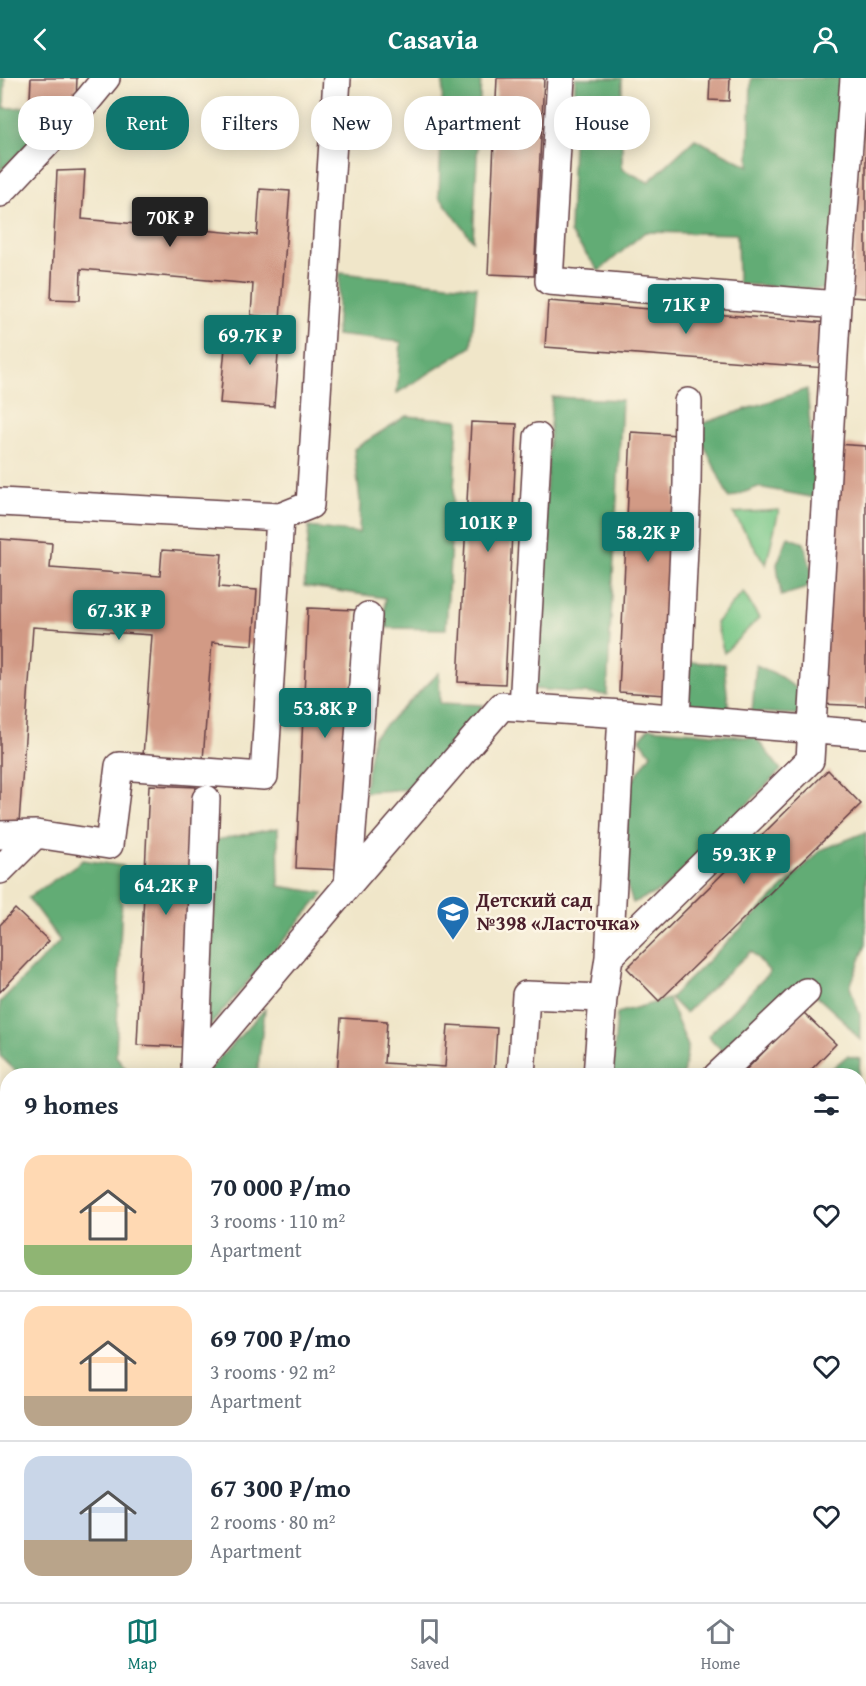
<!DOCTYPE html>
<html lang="en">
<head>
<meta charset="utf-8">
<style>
	:root { --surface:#fff; --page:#f6f6f7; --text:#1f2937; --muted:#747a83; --line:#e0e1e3; --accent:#0f766e }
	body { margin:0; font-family:"Gentium Book Plus",serif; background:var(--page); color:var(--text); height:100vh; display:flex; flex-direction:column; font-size:22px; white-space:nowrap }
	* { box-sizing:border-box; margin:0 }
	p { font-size:20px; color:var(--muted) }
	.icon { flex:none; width:33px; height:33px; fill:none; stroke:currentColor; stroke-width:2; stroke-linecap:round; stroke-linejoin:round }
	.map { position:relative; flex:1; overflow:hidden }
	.details { position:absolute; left:0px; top:990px; width:867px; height:534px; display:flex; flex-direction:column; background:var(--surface); border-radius:24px 24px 0 0; box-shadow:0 3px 15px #0003 }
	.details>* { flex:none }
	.guide { position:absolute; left:18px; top:18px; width:831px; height:54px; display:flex; gap:12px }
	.price { position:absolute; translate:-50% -51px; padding:0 14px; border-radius:6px; background:var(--accent); color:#fff; font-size:20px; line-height:39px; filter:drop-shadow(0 2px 3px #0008) }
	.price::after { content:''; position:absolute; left:50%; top:36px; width:18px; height:14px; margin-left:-9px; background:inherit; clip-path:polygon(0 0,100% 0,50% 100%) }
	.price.active { background:#222; color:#fff }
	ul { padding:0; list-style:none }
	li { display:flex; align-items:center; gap:18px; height:150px; padding:0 24px }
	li+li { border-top:2px solid var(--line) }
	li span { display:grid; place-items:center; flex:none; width:168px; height:120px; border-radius:18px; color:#555 }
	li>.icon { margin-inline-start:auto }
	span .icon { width:72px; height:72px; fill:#fffc; stroke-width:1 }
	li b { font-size:26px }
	h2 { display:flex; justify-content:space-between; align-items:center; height:72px; padding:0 24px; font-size:26px }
	.pill { padding:0 21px; border-radius:24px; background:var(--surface); box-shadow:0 3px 15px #0003; font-size:21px; line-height:54px }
	.pill.active { background:var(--accent); color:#fff }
	header { display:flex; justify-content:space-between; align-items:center; height:78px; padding:0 24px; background:var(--accent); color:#fff; font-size:27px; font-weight:700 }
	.menu { display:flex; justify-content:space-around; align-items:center; height:84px; border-top:2px solid var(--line); background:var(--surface); font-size:16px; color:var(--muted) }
	.menu a { display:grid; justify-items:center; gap:3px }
	.menu .active { color:var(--accent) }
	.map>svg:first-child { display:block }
</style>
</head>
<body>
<header><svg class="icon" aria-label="back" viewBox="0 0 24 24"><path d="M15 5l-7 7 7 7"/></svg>Casavia<svg class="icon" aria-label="person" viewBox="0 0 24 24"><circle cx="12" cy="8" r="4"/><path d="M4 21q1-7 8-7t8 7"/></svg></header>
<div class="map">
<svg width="866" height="1524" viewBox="0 0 866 1524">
	<rect width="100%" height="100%" fill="#fcf5e5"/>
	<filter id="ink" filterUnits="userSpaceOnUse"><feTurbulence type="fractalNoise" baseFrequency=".0167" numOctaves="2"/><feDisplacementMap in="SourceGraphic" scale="12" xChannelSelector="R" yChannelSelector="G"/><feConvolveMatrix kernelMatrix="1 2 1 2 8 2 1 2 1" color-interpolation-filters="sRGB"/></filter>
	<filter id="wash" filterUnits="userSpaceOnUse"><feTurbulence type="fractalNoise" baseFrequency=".008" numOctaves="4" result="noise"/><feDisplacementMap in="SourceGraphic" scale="24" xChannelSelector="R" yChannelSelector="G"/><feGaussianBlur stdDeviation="1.35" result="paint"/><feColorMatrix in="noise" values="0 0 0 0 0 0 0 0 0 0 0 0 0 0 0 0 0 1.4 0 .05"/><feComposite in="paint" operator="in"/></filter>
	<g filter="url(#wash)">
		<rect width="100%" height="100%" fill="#f0e6c9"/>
		<path fill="#78c787" stroke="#617359" stroke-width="1.5" d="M779 432 766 487 733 435Z
			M743 514 759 540 724 575 716 545Z
			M7 1258V1332L0 1325V1266Z"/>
		<path fill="#62ac74" stroke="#566650" stroke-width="1.5" d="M0 0H5L4 30 36 29 46 49 0 93Z
			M443 0H481L473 163 439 118Z
			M575 0H622V91L648 104 695 61 749 88 751 0H843L830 212 738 206 737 156 645 154 599 193 570 155Z
			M340 195 477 209 471 269 397 315 401 264 336 257Z
			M807 311 816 420 758 409 729 420 695 348Z
			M552 319 622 322 607 617 533 611Z
			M406 338 458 342 446 551 384 550 385 520 304 508 309 449 359 455 360 423 354 371Z
			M788 459 804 465 812 494 807 510 781 518 777 486Z
			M687 584 724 586 729 633 687 627Z
			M756 587 778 597 805 617 804 637 752 634Z
			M439 595 440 625 484 627 413 711 364 714 373 659Z
			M649 650 756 660 781 692 664 811 633 825 624 800 629 708 651 676 640 661Z
			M278 750 279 808 324 815 207 951 216 762Z
			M866 754V866L850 909 860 937V962L843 942 802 905 726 977 708 958 770 894 751 873 685 935 670 920 821 772Z
			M83 782 123 788 116 978 131 997H20L0 978V924L60 863 28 820Z
			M668 921 688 968 683 997H612L617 935Z
			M265 931 257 997H204Z
			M847 978 860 981 859 997H824Z
			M0 1034 7 1040V1102L0 1098Z
			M7 1471 8 1516 71 1517 64 1524H0V1478Z
			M717 1517V1516L792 1517 780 1524H709Z"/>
		<g id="blocks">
			<path fill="#d29a85" d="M31 0H77L76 23 30 21Z
				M497 0H544L534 198 488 196Z
				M710 0H730L729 23 709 22Z
				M866 9V220L851 219Z
				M85 92 82 141 257 157 260 111 290 113 280 241 251 237 253 206 81 191 80 222 51 221 57 93Z
				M548 223 829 245 826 290 545 269Z
				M227 247 280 251 274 329 220 325Z
				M471 344 517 346 505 606 458 604Z
				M631 354 678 357 666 617 619 614Z
				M834 366 866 368V628L821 626Z
				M0 461 52 465 50 490 160 498 162 472 222 476 219 509 257 512 253 567 212 564 203 682 143 678 152 557 33 549 19 745 0 743Z
				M308 530 355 532 342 792 296 790Z
				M828 692 861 726 659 923 627 890Z
				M149 707 196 709 183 969 137 967Z
				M15 831 49 863 0 914V847Z
				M803 934 836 966 805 998H740Z
				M341 940 387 943 384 985 445 989 448 947 497 950 494 998H337Z
				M0 1131 8 1139V1154L0 1162Z
				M110 1516H129L137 1524H103Z
				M240 1516H277L285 1524H248Z
				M310 1516H366L358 1524H317Z
				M433 1516H477L483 1524H439Z
				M642 1516H710L702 1524H634Z"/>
		</g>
	</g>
	<g filter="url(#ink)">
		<use href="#blocks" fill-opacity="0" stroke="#633d43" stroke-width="1.5"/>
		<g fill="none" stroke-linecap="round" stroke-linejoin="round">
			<g stroke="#633d43" stroke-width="30">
				<path id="minor" d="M561 0 549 203 837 227
					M0 115 87 23 106 0
					M0 424 280 439
					M523 629 538 359
					M676 641 687 406 688 324
					M0 757 36 756 109 767 119 688 264 698 280 439 310 427 337 0
					M0 792 36 756
					M348 807 368 538
					M609 879 810 682 837 227 854 0
					M195 988 348 807 502 628 622 636
					M195 988 206 721
					M521 998 526 917 603 920
					M597 998 603 920 609 879 622 636 866 656
					M717 998 806 914
					M0 1236 8 1228
					M0 1464 8 1457
					M154 1516 162 1524
					M289 1516 297 1524
					M402 1516 410 1524
					M495 1516 500 1524
					M86 1524 94 1516
					M561 1524V1516
					M608 1524 617 1516"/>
			</g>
			<use href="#minor" stroke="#fff" stroke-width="27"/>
		</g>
	</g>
	<defs>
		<g id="school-pin" transform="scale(1.725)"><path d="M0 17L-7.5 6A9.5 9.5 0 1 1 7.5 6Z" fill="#1f6fb2" stroke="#fcf5e5"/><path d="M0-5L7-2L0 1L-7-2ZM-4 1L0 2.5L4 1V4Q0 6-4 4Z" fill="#fff"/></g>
	</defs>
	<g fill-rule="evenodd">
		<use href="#school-pin" x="453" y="834"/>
	</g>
	<g text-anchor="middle" stroke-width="5" stroke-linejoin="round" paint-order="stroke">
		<g font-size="20" font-weight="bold" fill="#4a1f2b" stroke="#fcf5e5" text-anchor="start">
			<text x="476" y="829">Детский сад<tspan x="476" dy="23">№398 «Ласточка»</tspan></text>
		</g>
	</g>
</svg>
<b class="price active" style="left:170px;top:170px">70K ₽</b>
<b class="price" style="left:686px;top:257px">71K ₽</b>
<b class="price" style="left:250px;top:288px">69.7K ₽</b>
<b class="price" style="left:488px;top:475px">101K ₽</b>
<b class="price" style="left:648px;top:485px">58.2K ₽</b>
<b class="price" style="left:119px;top:563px">67.3K ₽</b>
<b class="price" style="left:325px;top:661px">53.8K ₽</b>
<b class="price" style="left:744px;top:807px">59.3K ₽</b>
<b class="price" style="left:166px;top:838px">64.2K ₽</b>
<div class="guide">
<a class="pill">Buy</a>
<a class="pill active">Rent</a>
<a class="pill">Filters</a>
<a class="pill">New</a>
<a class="pill">Apartment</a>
<a class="pill">House</a>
</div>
<section class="details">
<h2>9 homes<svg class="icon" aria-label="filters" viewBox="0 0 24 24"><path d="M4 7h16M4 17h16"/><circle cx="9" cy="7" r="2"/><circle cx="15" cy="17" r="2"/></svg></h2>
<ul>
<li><span style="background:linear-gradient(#ffd9b3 75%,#8fb573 0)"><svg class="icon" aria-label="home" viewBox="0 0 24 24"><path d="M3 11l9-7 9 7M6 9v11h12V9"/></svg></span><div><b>70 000 ₽/mo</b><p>3 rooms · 110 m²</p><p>Apartment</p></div><svg class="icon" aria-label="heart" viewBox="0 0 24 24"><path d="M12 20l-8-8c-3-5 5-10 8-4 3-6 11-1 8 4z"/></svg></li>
<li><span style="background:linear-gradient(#ffd9b3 75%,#b9a48a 0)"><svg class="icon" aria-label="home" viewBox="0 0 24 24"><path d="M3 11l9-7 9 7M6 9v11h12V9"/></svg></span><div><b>69 700 ₽/mo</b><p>3 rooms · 92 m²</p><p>Apartment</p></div><svg class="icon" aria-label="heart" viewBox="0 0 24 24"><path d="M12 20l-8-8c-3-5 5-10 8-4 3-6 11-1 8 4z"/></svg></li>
<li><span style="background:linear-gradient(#c9d6e8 70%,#b9a48a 0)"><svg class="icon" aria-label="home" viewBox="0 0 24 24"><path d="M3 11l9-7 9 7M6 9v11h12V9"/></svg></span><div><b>67 300 ₽/mo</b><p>2 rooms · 80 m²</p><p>Apartment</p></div><svg class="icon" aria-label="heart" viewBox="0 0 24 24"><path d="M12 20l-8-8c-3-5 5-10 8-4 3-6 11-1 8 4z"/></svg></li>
</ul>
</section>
</div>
<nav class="menu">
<a class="active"><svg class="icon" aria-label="map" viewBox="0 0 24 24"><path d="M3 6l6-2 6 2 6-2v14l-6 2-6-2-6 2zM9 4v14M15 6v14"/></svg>Map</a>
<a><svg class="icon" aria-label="saved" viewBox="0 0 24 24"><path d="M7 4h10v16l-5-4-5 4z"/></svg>Saved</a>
<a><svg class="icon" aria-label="home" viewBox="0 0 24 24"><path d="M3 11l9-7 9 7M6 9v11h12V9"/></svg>Home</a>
</nav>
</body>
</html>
